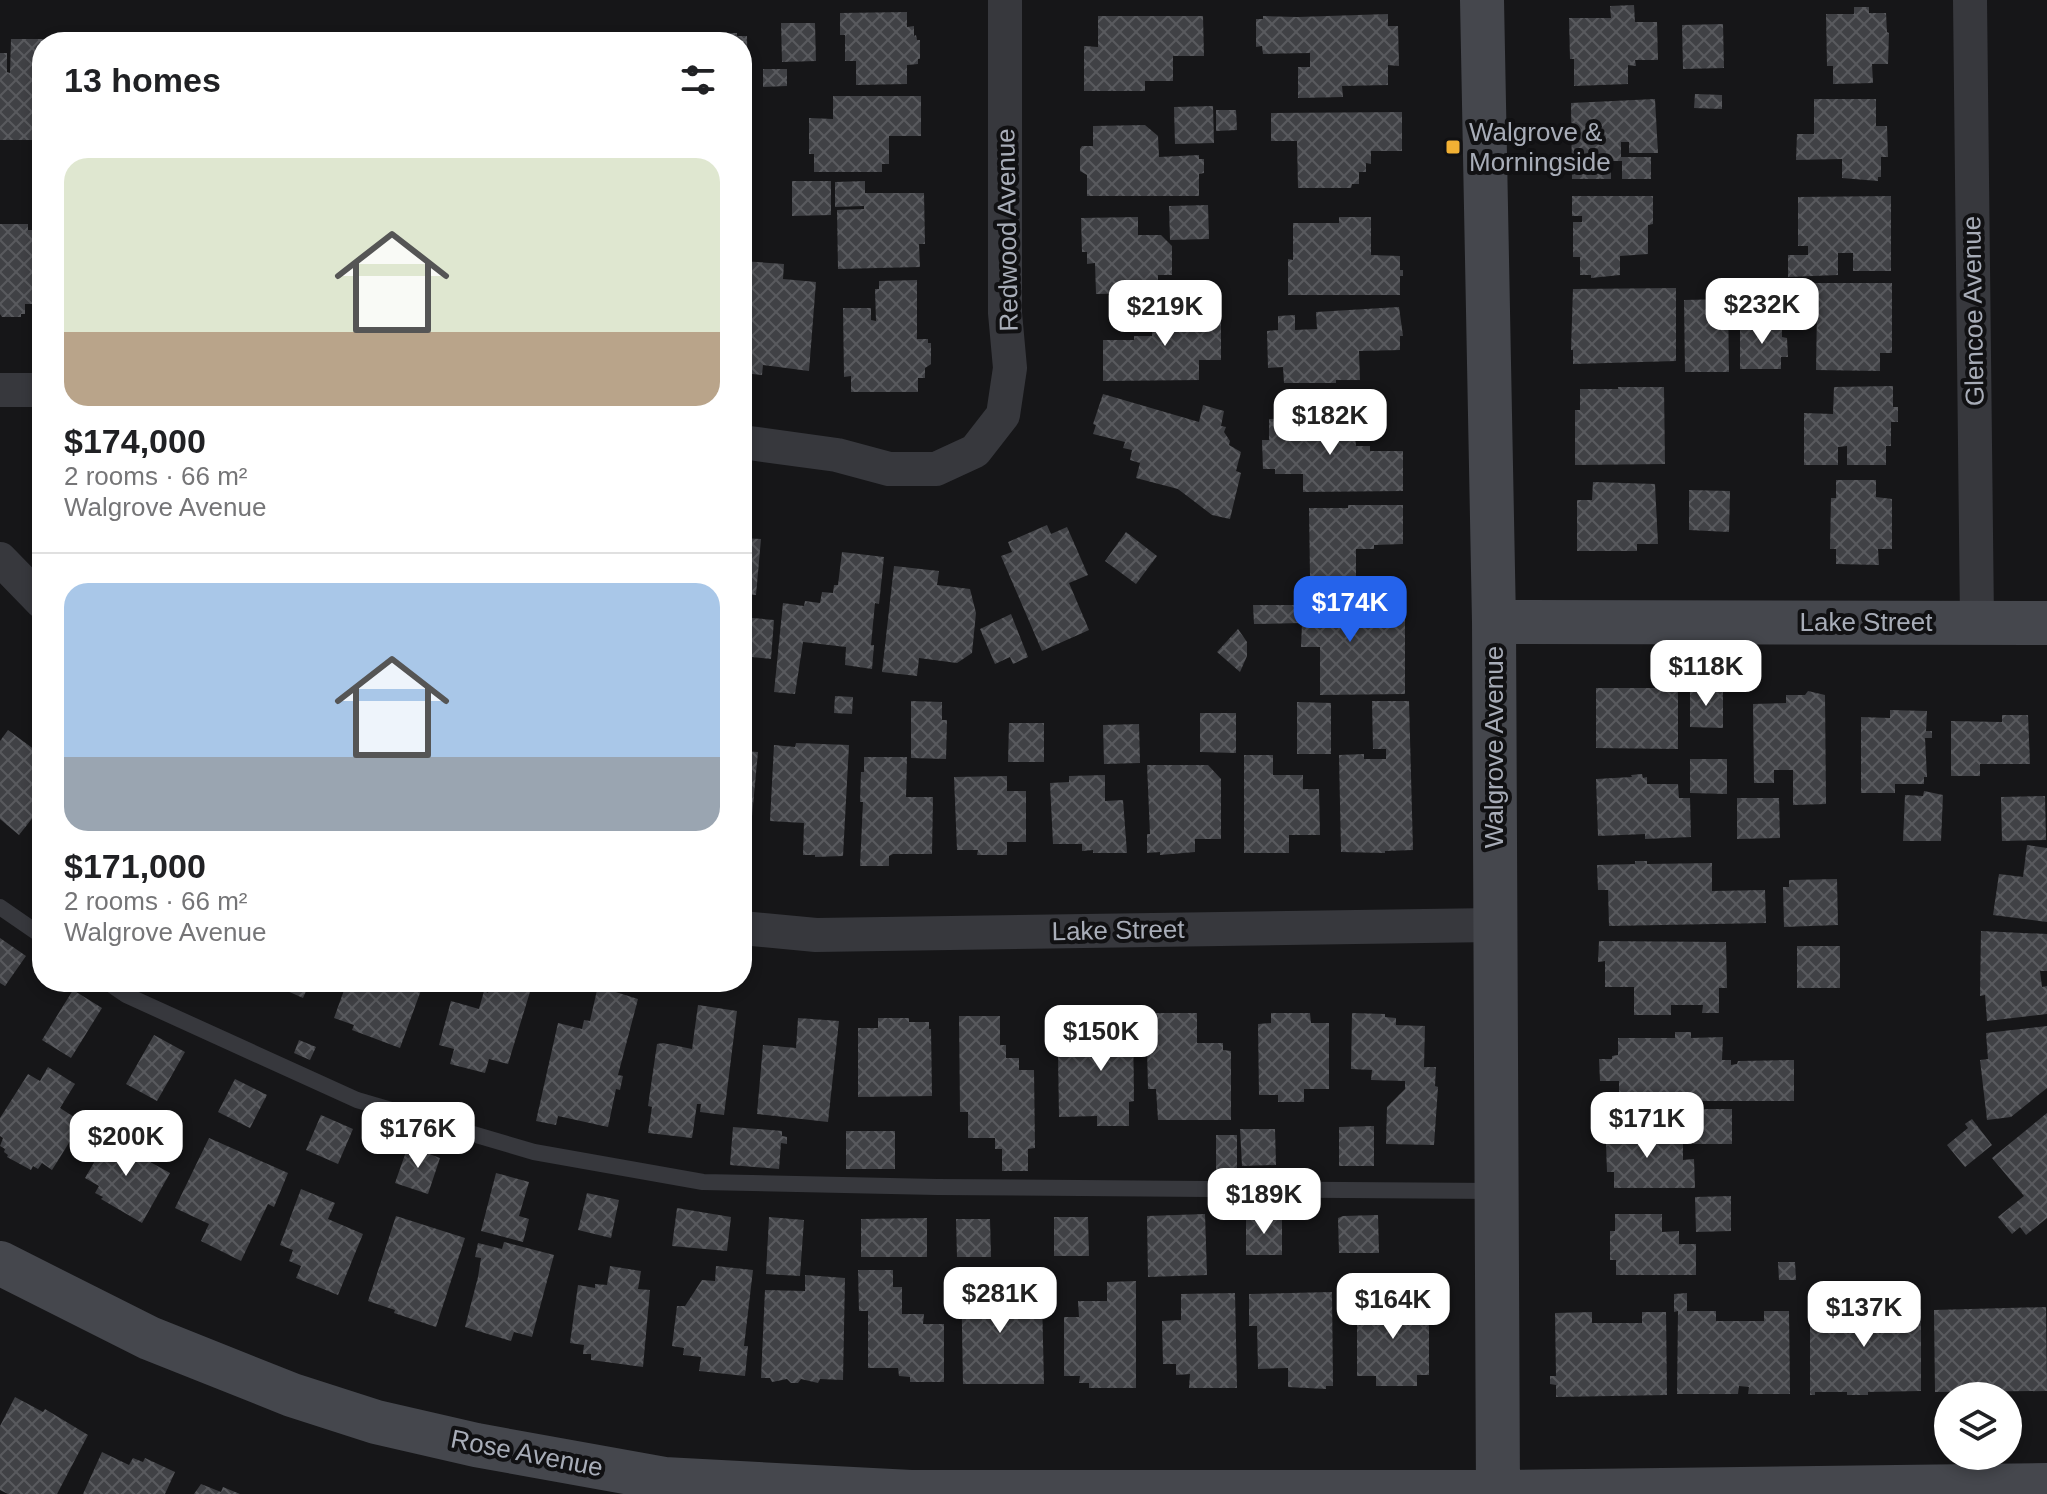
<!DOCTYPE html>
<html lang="en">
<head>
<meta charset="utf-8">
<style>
	:root { --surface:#fff; --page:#f6f6f6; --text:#202124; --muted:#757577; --line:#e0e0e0; --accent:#2563eb }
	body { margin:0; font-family:Arial,sans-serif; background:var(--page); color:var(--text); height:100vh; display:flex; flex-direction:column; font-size:30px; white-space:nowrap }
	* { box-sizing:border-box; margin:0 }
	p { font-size:26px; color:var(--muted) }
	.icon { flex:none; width:44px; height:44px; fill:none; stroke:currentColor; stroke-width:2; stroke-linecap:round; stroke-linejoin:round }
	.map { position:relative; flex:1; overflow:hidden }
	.panel { position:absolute; left:32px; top:32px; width:720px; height:960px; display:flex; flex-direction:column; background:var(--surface); border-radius:32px; box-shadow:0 4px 12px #0003 }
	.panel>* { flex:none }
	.buttons { position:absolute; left:1934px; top:1382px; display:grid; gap:16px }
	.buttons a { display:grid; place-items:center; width:88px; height:88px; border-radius:50%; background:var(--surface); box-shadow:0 4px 12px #0003; font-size:40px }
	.price { position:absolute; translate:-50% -68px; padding:0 18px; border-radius:16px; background:#fff; color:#222; font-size:26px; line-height:52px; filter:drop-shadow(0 2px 4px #0008) }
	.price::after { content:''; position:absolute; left:50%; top:48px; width:24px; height:18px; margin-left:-12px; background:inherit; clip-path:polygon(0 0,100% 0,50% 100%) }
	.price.on { background:var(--accent); color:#fff }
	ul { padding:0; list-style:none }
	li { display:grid; align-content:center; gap:16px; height:424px; padding:0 32px }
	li+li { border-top:2px solid var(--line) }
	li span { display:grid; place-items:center; height:248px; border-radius:24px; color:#555 }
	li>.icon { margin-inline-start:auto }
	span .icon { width:144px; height:144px; fill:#fffc; stroke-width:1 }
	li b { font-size:34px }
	h2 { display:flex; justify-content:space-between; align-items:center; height:96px; padding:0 32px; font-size:34px }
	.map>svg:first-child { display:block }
</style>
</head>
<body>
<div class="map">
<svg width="2047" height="1494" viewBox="0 0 2047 1494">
	<defs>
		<pattern id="building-cross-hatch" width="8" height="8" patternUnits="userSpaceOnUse" patternTransform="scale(2)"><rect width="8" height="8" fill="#404145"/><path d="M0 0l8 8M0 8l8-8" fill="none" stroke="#595a5e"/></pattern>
	</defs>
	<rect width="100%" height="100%" fill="#161618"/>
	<path fill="url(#building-cross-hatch)" d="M1634 5 1635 22H1657L1658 60H1635L1636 66 1628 65V84L1574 86V59H1570L1569 18H1611L1610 6Z
		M1854 7H1869V13H1886L1887 32 1889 33 1888 64H1872L1873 83 1833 84V66H1827L1826 14H1854Z
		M907 12V27L914 26V36L916 35 917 40H920V59H918V64L907 65V84L856 85V61H845V35H840V13Z
		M1388 14V26H1398L1399 66 1388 65V85L1342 86 1343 97 1298 98V67H1310V53L1263 54 1262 46 1256 47V19H1263V16L1297 17Z
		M1098 16H1203L1204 56H1173V81H1145V91H1084V46L1098 47Z
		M781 23H815L816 61 782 62Z
		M1723 24 1724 68 1683 69 1682 25Z
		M720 33H737V36H747L749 146H742V42H709L708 36H720Z
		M217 38H258V42H217Z
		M413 38H454V42H413Z
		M465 38 505 39V42H465Z
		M11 39H52V42H42V140H0V53H7V72L10 73Z
		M763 69H787V86L763 87Z
		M1695 94 1722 95V109L1694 108Z
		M833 96H921V136H889V164H882V172H814V154H809V118L833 119Z
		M1655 99 1658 153H1629V142H1621V157H1651V179H1622V161H1611V179H1572L1571 103Z
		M1814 99H1876V126H1887L1888 157H1881V177H1878V181L1842 178V159L1796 160 1797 134H1814Z
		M1213 106 1214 143 1175 144 1174 107Z
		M1216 110H1236L1237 130 1216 131Z
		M1402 112V151H1371V164L1366 163V172H1359V184H1352L1351 188H1298L1297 141H1271V113Z
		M1145 125 1158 136 1159 157 1199 155V159H1204V173L1199 174V196H1087V175L1080 171V149L1082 146H1093V126Z
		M792 181H831V215L792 216Z
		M865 181V193H924L925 244H919L920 267 838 269 837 210 864 209V206L835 207V182Z
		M1572 196H1653V224L1648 225V254L1620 256V275L1591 278V275H1580V257H1573V222H1582V216H1572Z
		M1891 196V271H1853V253H1838V275L1788 277V255H1808V246H1798V197Z
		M1208 205 1209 239 1170 240 1169 206Z
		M1138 217V235H1161L1172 246V275H1158V293L1096 294 1095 263 1087 264V252H1082L1081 218Z
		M1339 217H1371V255L1400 256V270H1403V276H1400V295H1288V259L1293 260V223H1339Z
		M0 224H28V230H42V304H25V314H21V317H2L0 314Z
		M742 261 784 264 783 279 816 282 809 371 763 365 762 375 742 373Z
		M917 280V339H928V343H931V364L925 368V378H918V392H851V376L844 377 843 308H871V320L876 321 875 289H879V281Z
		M1794 283H1892V353H1880V371L1816 370 1817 309H1794Z
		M1676 288V361L1573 364V350H1571L1573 289Z
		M1728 299 1729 372H1685L1684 300Z
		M1198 305V322H1221V360H1199V380L1103 381V340H1134V336H1152V316H1158V306Z
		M1399 307 1403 336H1400V350L1359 351 1360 380H1336V383H1284L1283 367 1268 368 1267 331 1278 330V316L1295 315V330L1317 329 1316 312Z
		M1740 323H1782V337L1787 338 1788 357H1781V369H1740Z
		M1893 386V407H1898V422H1891V446H1886V465H1847V446L1838 447V465H1804V413L1833 414 1834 387Z
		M1618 387H1664L1665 464 1575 465V410H1580V389H1618Z
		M1103 394 1199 422 1203 405 1224 411 1221 426 1226 427 1224 432 1230 441 1229 445 1241 452 1236 471 1241 473 1230 519 1212 515 1178 489 1136 478 1140 463 1130 460 1132 450 1123 448 1125 442 1093 434 1096 425 1093 424Z
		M1345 416 1346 433H1355L1356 446H1370V451H1403V491L1303 492V474H1275V469H1263L1262 440H1269V419Z
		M1836 480H1876V497L1892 499V549H1878L1879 565 1836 564V549H1830L1831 498H1836Z
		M1593 482 1655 484 1658 544H1637V551H1577V500H1592Z
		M1689 490 1730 491 1729 532 1689 530Z
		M1348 505H1403V544L1374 545V549H1356V578L1310 577 1309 508H1348Z
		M1047 525 1051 534 1067 527 1088 575 1069 583 1089 630 1042 651 1001 556 1012 552 1008 542Z
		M1126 532 1157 556 1136 584 1105 561Z
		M742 538 761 539 756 595 742 594Z
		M842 552 884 557 879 604 875 603 871 645H874L872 669 845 665 846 647 803 642 795 694 774 692 783 603 804 606 805 601 820 603 822 592 833 593 834 585H838Z
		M894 566 939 571 937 585 970 589 976 613 972 653 957 663 919 658 917 676 882 672Z
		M1253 605H1405V694L1320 695V647H1301L1302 623 1254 624Z
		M1011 614 1028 657 1013 664 1010 657 995 664 980 629Z
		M742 617 774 620 771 659 742 656Z
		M1238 629 1247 642V656L1240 672 1217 652Z
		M1596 688H1678V749L1596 748Z
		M1690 688 1723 689V728L1690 727Z
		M1808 691 1825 695 1826 804 1793 805V770H1774V783H1754L1753 704 1786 703V695H1805Z
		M835 696 853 697 852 714 834 713Z
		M911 701 942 702V720H947L946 759 911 758Z
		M1372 701H1409L1413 850 1385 851V853L1341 852 1339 755 1364 754V759H1386V749H1373Z
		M1297 702 1331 703V754H1297Z
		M1890 710 1927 711 1926 731H1932V738H1925L1927 777H1924V784H1895V793H1861V717L1890 718Z
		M1200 713H1236V753L1200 752Z
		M2002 715H2028L2030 764H1980V776H1951V721L2002 722Z
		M1009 723H1044V762H1008Z
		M1139 724 1140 763 1104 764 1103 725Z
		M8 730 35 750 42 741V806L19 835 0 819V741Z
		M796 743 849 745 843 856 815 857V855H803L804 823 770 821 774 745 795 747Z
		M742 751 758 752 749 848 742 847Z
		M1244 755H1273V775H1303V789H1319L1320 835H1289V853H1244Z
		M864 757H907L906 797H933L932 854H893L889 856V866H860L863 802H860L861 772H864Z
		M1690 759H1727V794L1690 793Z
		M1147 765H1208L1221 779V839H1195V852L1160 855V852L1147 853V834H1150Z
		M1642 774 1643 778 1647 777V784H1678L1679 798H1690L1691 837 1645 839V834L1598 836 1596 779 1632 777 1631 775Z
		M1105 775V801L1123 800 1127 853H1093V850L1082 851V844H1053L1050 783 1069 782V776Z
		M1007 776V791H1026V842H1007V855H977L978 850H957L954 777Z
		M1924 791 1943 795 1941 841H1903L1905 795 1923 796Z
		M2045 796 2046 840 2002 841 2001 797Z
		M1737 798H1779L1780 838 1737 839Z
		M2027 845 2047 848V922L1993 915 1999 874 2023 877Z
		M1635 861H1647V864L1712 863V891L1765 890 1766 923 1609 926 1608 890H1598L1597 865 1635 864Z
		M1837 879 1838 925 1784 927 1783 887H1789V880Z
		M1981 931 2047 934V971H2040L2042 987 2047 986V1014L1987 1021 1985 995 1980 996Z
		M0 938 26 956 5 986 0 983Z
		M1599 941 1726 942 1727 988H1719V1013H1702L1703 1005H1671V1015H1634V987H1605V961L1598 962Z
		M1797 946H1840V988H1797Z
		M267 982H310L303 998Z
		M347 982H424L400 1048 352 1030 354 1025 334 1018Z
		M491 982H533L508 1064 489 1059 485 1073 450 1064 454 1049 439 1045 451 1001 479 1009 484 991 488 993Z
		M606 989 638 999 618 1075 623 1076 620 1090 616 1089 608 1127 558 1116 556 1125 536 1121 558 1023 582 1029 584 1020 590 1021 597 990 605 992Z
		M73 990 102 1008 71 1058 42 1040Z
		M698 1005 737 1011 724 1115 700 1112 701 1104H697L692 1138 648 1133 652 1107 648 1106 657 1044 663 1043 692 1049Z
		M1124 1012 1133 1014 1134 1101 1129 1102V1126H1097V1116L1059 1117 1058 1054H1081L1082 1045H1093V1015Z
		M1156 1013H1197V1043H1223V1050L1231 1051V1120H1158L1156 1089H1148L1147 1048H1156Z
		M1271 1013H1310L1311 1023H1329V1089H1304V1102H1278V1095H1259L1258 1024 1271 1023Z
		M1352 1013 1385 1014V1017L1396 1018V1025L1425 1026 1424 1067H1436L1435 1086 1438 1087 1434 1145 1386 1144 1387 1107 1405 1089V1081L1371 1080 1372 1070 1351 1069Z
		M959 1016H1000V1045H1006V1058H1019V1070H1034L1035 1148 1028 1149V1171H1002V1149H995V1138H968V1112H960Z
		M798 1018 839 1021 828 1122 757 1114 763 1045 796 1048Z
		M878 1018H909V1022H929V1029H931L932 1096 858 1097V1028H878Z
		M2047 1026V1088L2011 1117 1987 1120 1980 1060 1988 1059 1986 1033Z
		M1675 1032H1691V1038L1723 1037 1722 1060H1731V1065L1737 1064 1738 1061 1794 1060V1101H1619V1081H1600L1599 1059H1612V1056L1618 1055V1038H1675Z
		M154 1035 185 1052 157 1101 126 1084Z
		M299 1040 316 1047 310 1060 294 1053Z
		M48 1067 75 1084 60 1108 82 1122 52 1170 42 1163 38 1169 33 1166 31 1170 7 1157 8 1155 4 1152 5 1149 0 1146 3 1138 0 1136V1118L28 1074 40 1081Z
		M235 1079 267 1095 250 1128 218 1112Z
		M1693 1109H1732V1144H1693Z
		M2047 1113V1218L2026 1235 2020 1227 2012 1234 1998 1217 2024 1196 1992 1158Z
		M321 1115 353 1129 338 1164 306 1150Z
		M1972 1119 1992 1145 1965 1167 1947 1145 1968 1128 1965 1124Z
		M1374 1126V1166H1339V1127Z
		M1613 1126H1662V1144H1683V1160L1694 1159 1695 1188H1614V1172H1607L1606 1143 1613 1142Z
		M733 1127 782 1131V1136L787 1137V1144L781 1143 779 1169 730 1165Z
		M114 1128 131 1138 125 1148 170 1173 142 1223 101 1199 103 1197 95 1193 99 1186 85 1178Z
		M1240 1129H1275L1276 1165 1242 1166Z
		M846 1131H895V1169H846Z
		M1216 1135H1237V1169L1216 1170Z
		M209 1138 288 1173 274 1207 268 1204 241 1261 201 1241 209 1224 175 1208Z
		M408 1146 440 1158 428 1194 395 1183Z
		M496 1173 529 1182 519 1216 529 1219 523 1242 481 1231Z
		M301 1189 335 1203 328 1219 363 1234 338 1295 296 1278 301 1266 289 1261 293 1250 280 1245Z
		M587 1193 619 1200 611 1238 578 1230Z
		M1731 1196V1231L1696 1232 1695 1197Z
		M677 1208 731 1217 727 1251 672 1246Z
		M1205 1214 1207 1275 1148 1277 1147 1216Z
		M1615 1214H1662V1232L1679 1231V1244H1696V1275H1616V1260H1610V1231H1615Z
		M1378 1215 1379 1253H1339L1338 1218 1343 1216Z
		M396 1216 465 1238 436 1327 394 1313 395 1310 368 1301Z
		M1246 1216H1282V1255H1246Z
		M769 1217 804 1220 800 1276 766 1274Z
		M1054 1217H1088L1089 1256H1054Z
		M927 1218V1257H861V1219Z
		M956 1219H990L991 1257H957Z
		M504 1242 554 1255 532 1337 514 1332 511 1341 465 1327 478 1277 481 1258 475 1257 478 1243 502 1249Z
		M1778 1262H1795L1796 1280H1779Z
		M610 1266 641 1271 638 1289 650 1290 643 1367 591 1360V1354H583L584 1345 570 1343 578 1285 595 1288V1284L607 1285Z
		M716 1266 753 1270 744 1346H748L745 1376 699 1371 701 1357 683 1355 684 1348 672 1346 677 1306H685L702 1280 715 1281Z
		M858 1270H893V1287H902V1314H924L923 1324H944V1382H910V1377L899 1376 898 1368H868V1311H859Z
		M961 1273H995L996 1300 1042 1299 1044 1384H963Z
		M805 1275 845 1278 843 1380 820 1379 818 1383 801 1379 798 1383H791L787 1379 772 1382 770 1378H761L765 1290 805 1291Z
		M1136 1281V1388H1089V1383H1079L1080 1376H1064V1317H1079L1078 1301H1107V1282Z
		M1812 1289H1830L1831 1309H1921V1391L1868 1392V1395H1847V1392H1815V1395H1810V1310H1813Z
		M1332 1292 1333 1386H1326V1389L1288 1387V1368L1258 1369 1257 1326H1249V1294Z
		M1235 1293 1237 1388H1189L1190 1374 1176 1375V1364H1163L1162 1321 1181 1320V1294Z
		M1687 1293V1311H1716V1321H1764V1311H1789L1790 1394H1748L1749 1387 1739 1386 1738 1394H1677L1678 1311 1674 1312V1294Z
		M1409 1294V1309H1429V1375H1417V1386H1376V1376H1357V1325L1407 1324V1321H1359V1295Z
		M2046 1307 2047 1391 1935 1392 1934 1310Z
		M1592 1312V1323H1642V1312H1666L1667 1395 1556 1397V1385L1550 1384V1376H1556L1555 1313Z
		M15 1397 43 1412 45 1409 88 1435 57 1494H8L0 1490V1426Z
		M102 1452 129 1465 133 1458 143 1462 145 1458 175 1472 165 1494H83Z
		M201 1484 221 1492 223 1487 240 1494H194Z"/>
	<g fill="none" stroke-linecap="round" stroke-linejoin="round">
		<path stroke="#37383d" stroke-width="16" d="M0 907 42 936
			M107 982 126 995 357 1100 534 1152 703 1182 937 1187 1496 1191"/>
		<path stroke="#37383d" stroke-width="34" d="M1970 0 1977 622
			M0 390H42
			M742 442 837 455 889 469H936L975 451 1003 415 1010 368 1005 313V0
			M0 559 42 602
			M742 928 816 935 1494 925"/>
		<path stroke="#45474d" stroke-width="44" d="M1482 0 1494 622 1498 1494
			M1494 622 2047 623
			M0 1263 149 1338 292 1395 376 1422 476 1445 664 1479 911 1492H1498L2047 1485"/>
	</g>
	<rect fill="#f2b134" stroke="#111113" stroke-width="3" x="1445" y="139" width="16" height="16" rx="4"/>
	<g text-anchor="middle" stroke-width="8" stroke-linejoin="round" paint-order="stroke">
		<g font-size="26" fill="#a8adb8" stroke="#111113" text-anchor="start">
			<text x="1469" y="141">Walgrove &amp;<tspan x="1469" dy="30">Morningside</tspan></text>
		</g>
		<g font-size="26" fill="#a8adb8" stroke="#111113">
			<text transform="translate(1007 230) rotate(-91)" y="9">Redwood Avenue</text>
			<text transform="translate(1973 311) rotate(-91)" y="9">Glencoe Avenue</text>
			<text x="1866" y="631">Lake Street</text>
			<text transform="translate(1494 747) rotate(-90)" y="9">Walgrove Avenue</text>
			<text transform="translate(1118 930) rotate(-1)" y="9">Lake Street</text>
			<text transform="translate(527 1453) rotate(11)" y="9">Rose Avenue</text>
		</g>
	</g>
</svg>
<div class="buttons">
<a><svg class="icon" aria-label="layers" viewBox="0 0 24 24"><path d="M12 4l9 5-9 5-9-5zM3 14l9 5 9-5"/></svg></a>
</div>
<b class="price" style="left:1762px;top:346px">$232K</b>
<b class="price" style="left:1165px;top:348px">$219K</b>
<b class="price" style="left:1330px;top:457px">$182K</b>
<b class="price on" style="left:1350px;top:644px">$174K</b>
<b class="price" style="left:1706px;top:708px">$118K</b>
<b class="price" style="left:1101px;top:1073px">$150K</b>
<b class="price" style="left:1647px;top:1160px">$171K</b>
<b class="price" style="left:418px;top:1170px">$176K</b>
<b class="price" style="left:126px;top:1178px">$200K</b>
<b class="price" style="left:1264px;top:1236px">$189K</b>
<b class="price" style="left:1000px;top:1335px">$281K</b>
<b class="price" style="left:1393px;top:1341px">$164K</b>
<b class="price" style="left:1864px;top:1349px">$137K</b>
<section class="panel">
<h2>13 homes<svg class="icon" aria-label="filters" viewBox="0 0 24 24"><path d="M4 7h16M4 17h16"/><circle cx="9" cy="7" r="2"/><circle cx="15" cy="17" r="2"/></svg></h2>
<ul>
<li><span style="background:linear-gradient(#dfe7d0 70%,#b9a48a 0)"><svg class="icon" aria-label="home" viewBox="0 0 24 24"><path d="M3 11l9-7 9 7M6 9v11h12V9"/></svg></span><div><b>$174,000</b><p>2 rooms · 66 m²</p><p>Walgrove Avenue</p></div></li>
<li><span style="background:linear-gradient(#a9c7e8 70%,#9aa5b1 0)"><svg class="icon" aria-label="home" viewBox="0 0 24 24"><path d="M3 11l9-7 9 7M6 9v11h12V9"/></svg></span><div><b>$171,000</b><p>2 rooms · 66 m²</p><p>Walgrove Avenue</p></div></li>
</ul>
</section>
</div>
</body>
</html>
